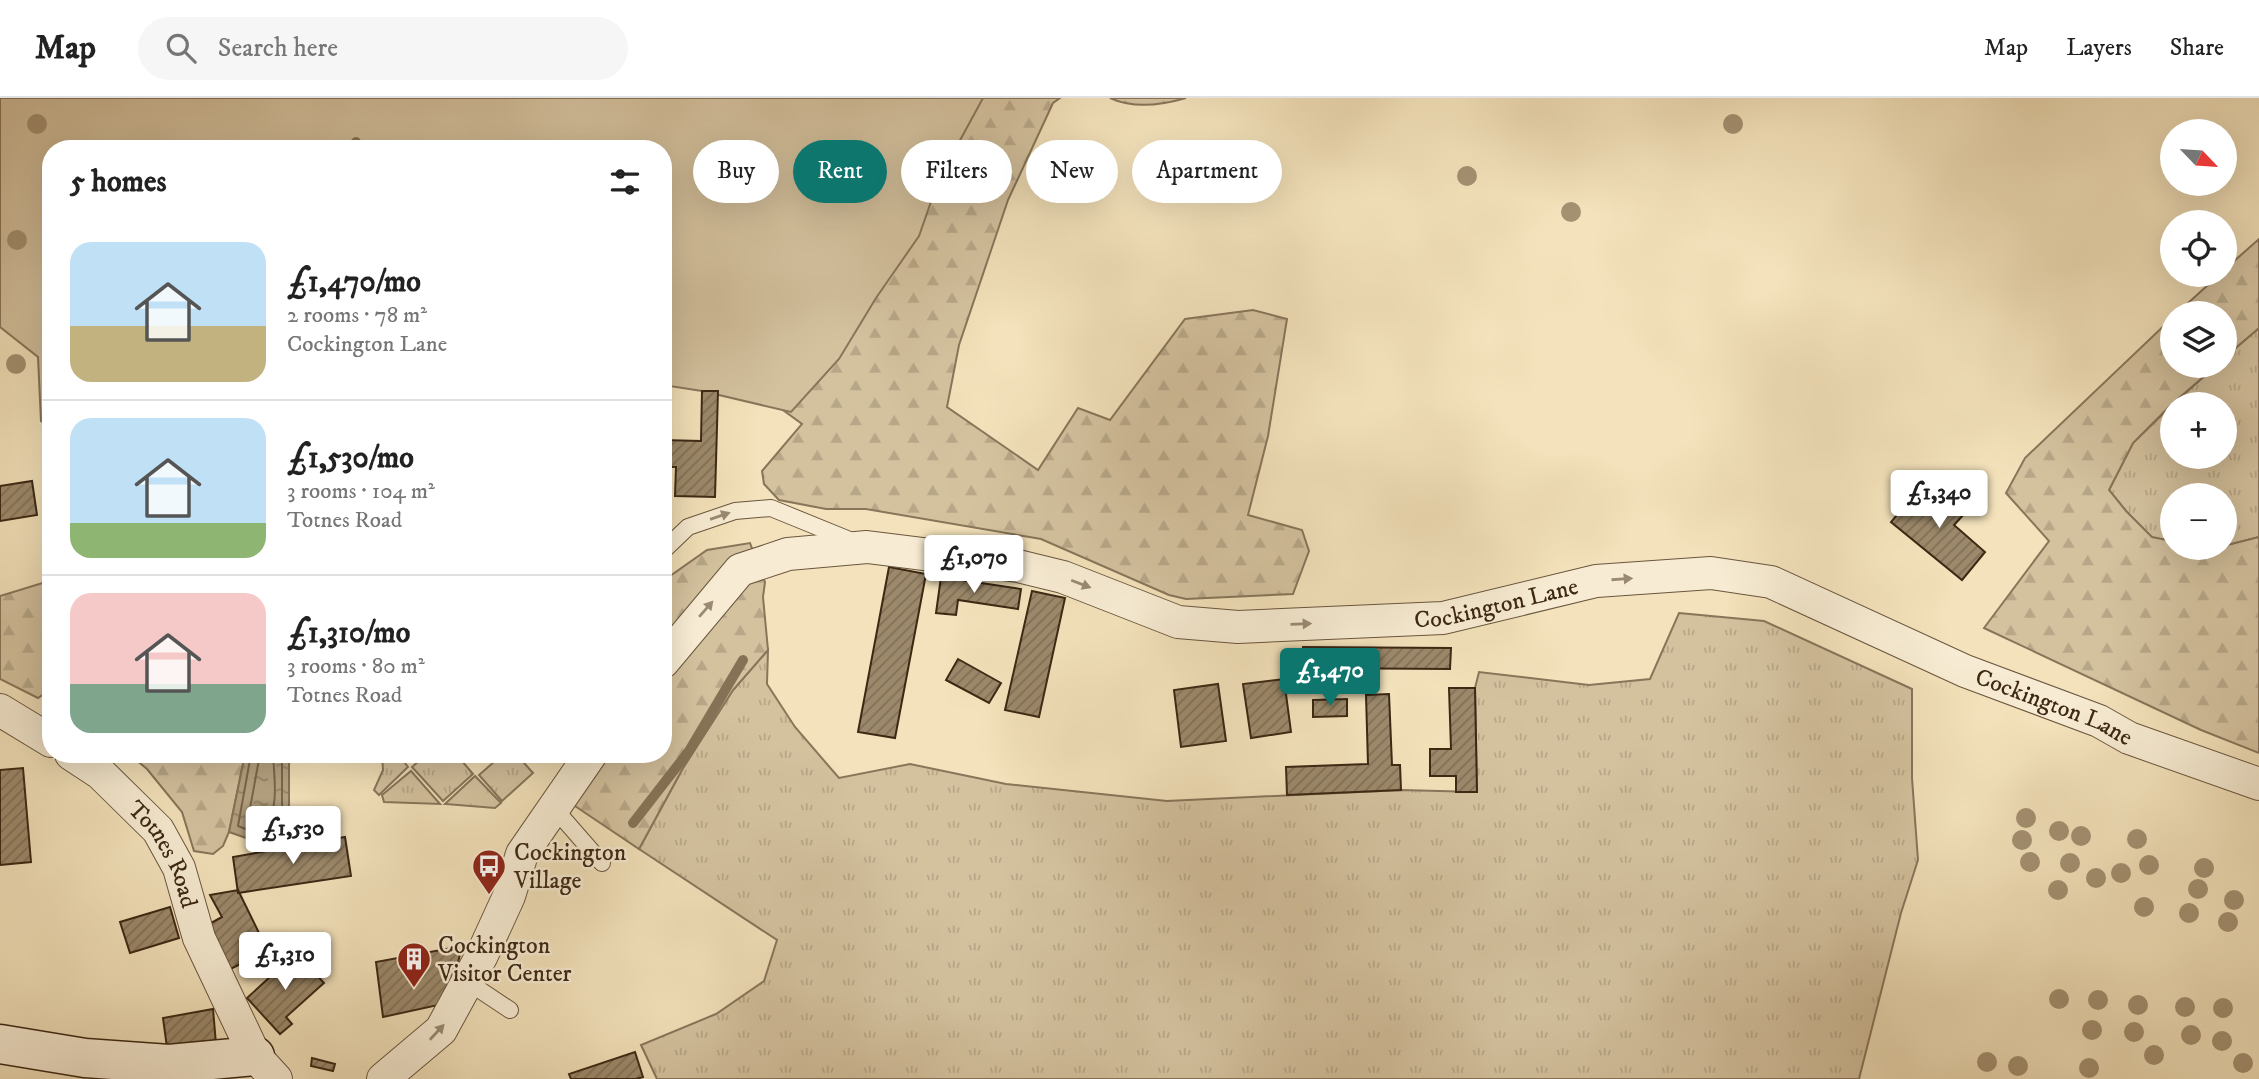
<!DOCTYPE html>
<html lang="en">
<head>
<meta charset="utf-8">
<style>
	:root { --surface:#fff; --page:#f6f6f6; --text:#222; --muted:#767676; --line:#e0e0e0; --accent:#0f766e }
	body { margin:0; font-family:"IM FELL DW Pica",serif; background:var(--page); color:var(--text); height:100vh; display:flex; flex-direction:column; font-size:26px; white-space:nowrap }
	* { box-sizing:border-box; margin:0 }
	p { font-size:23px; color:var(--muted) }
	.icon { flex:none; width:38px; height:38px; fill:none; stroke:currentColor; stroke-width:2; stroke-linecap:round; stroke-linejoin:round }
	.map { position:relative; flex:1; overflow:hidden }
	.details { position:absolute; left:42px; top:42px; width:630px; height:623px; display:flex; flex-direction:column; background:var(--surface); border-radius:28px; box-shadow:0 7px 28px #0002 }
	.details>* { flex:none }
	.guide { position:absolute; left:693px; top:42px; width:665px; height:63px; display:flex; gap:14px }
	.needle { width:46px; rotate:115deg }
	.tools { position:absolute; left:2160px; top:21px; display:grid; gap:14px }
	.tools a { display:grid; place-items:center; width:77px; height:77px; border-radius:50%; background:var(--surface); box-shadow:0 7px 28px #0002; font-size:35px }
	.price { position:absolute; translate:-50% -60px; padding:0 16px; border-radius:7px; background:#fff; color:#222; font-size:23px; line-height:46px; filter:drop-shadow(0 2px 4px #0008) }
	.price::after { content:''; position:absolute; left:50%; top:42px; width:21px; height:16px; margin-left:-10px; background:inherit; clip-path:polygon(0 0,100% 0,50% 100%) }
	.price.current { background:var(--accent); color:#fff }
	ul { padding:0; list-style:none }
	li { display:flex; align-items:center; gap:21px; height:175px; padding:0 28px }
	li+li { border-top:2px solid var(--line) }
	li span { display:grid; place-items:center; flex:none; width:196px; height:140px; border-radius:21px; color:#555 }
	li>.icon { margin-inline-start:auto }
	span .icon { width:84px; height:84px; fill:#fffc; stroke-width:1 }
	li b { font-size:30px }
	h2 { display:flex; justify-content:space-between; align-items:center; height:84px; padding:0 28px; font-size:30px }
	.pill { padding:0 24px; border-radius:32px; background:var(--surface); box-shadow:0 7px 28px #0002; font-size:24px; line-height:63px }
	.pill.current { background:var(--accent); color:#fff }
	header { display:flex; align-items:center; gap:42px; box-sizing:border-box; height:98px; padding:0 35px; background:var(--surface); border-bottom:2px solid var(--line) }
	header strong { font-size:33px }
	nav { display:flex; gap:38px; margin-inline-start:auto; font-size:24px }
	.search { width:490px; height:63px; background:var(--page); display:flex; align-items:center; gap:18px; box-sizing:border-box; padding:0 24px; border-radius:38px; color:var(--muted); font-size:26px }
	.map>svg:first-child { display:block }
</style>
</head>
<body>
<header>
<strong>Map</strong>
<div class="search"><svg class="icon" aria-label="search" viewBox="0 0 24 24"><circle cx="10" cy="10" r="6"/><path d="M15 15l6 6"/></svg>Search here</div>
<nav><a>Map</a><a>Layers</a><a>Share</a></nav>
</header>
<div class="map">
<svg width="2259" height="981" viewBox="0 0 2259 981">
	<defs>
		<pattern id="grass-tufts" width="24" height="20" patternUnits="userSpaceOnUse" patternTransform="scale(1.75)"><rect width="24" height="20" fill="#d4c29f"/><path d="M3 7l-1-3M5 7V3M7 7l1-3M15 17l-1-3M17 17v-4M19 17l1-3" fill="none" stroke="#b7a788"/></pattern>
		<pattern id="forest-firs" width="22" height="20" patternUnits="userSpaceOnUse" patternTransform="scale(1.75)"><rect width="22" height="20" fill="#d4c29f"/><path d="M5 1l3.5 6h-7zM16 11l3.5 6h-7z" fill="#b7a788"/></pattern>
		<pattern id="water-ripples" width="26" height="14" patternUnits="userSpaceOnUse" patternTransform="scale(1.75)"><rect width="26" height="14" fill="#b5a382"/><path d="M2 4q2-2 4 0t4 0M15 11q2-2 4 0t4 0" fill="none" stroke="#948569"/></pattern>
		<pattern id="building-hatch" width="6" height="6" patternUnits="userSpaceOnUse" patternTransform="scale(1.75)"><rect width="6" height="6" fill="#9c896b"/><path d="M-1 1l2-2M0 6l6-6M5 7l2-2" fill="none" stroke="#807057"/></pattern>
	</defs>
	<rect width="100%" height="100%" fill="#f3e2bb"/>
	<filter id="stains"><feTurbulence type="fractalNoise" baseFrequency=".00286" numOctaves="4"/><feColorMatrix values="0 0 0 0 .2 0 0 0 0 .09 0 0 0 0 .02 0 0 0 .5 -.17"/></filter>
	<radialGradient id="worn" r=".72"><stop offset=".6" stop-color="#630" stop-opacity="0"/><stop offset="1" stop-color="#630" stop-opacity=".3"/></radialGradient>
	<path fill="url(#grass-tufts)" stroke="#88755a" stroke-width="2" d="M2259 230V439L2224 448V397H2172V443L2152 440 2126 413 2109 392 2133 345 2172 307V359H2224V306H2173L2216 268H2224V260Z
		M1679 515 1764 523 1912 591V680L1918 762 1901 815 1859 981H657L641 947 716 916 764 883 777 842 639 751 683 670 733 592 768 552 767 586 795 629 839 680 910 666 1006 686 1167 703 1401 692 1477 694 1475 590 1479 574 1589 587 1650 581Z
		M382 656H398L408 669 379 697 374 692 383 672Z
		M427 656H456L473 676 443 703 412 669Z
		M503 656H516L533 675 502 703 479 677Z
		M411 673 440 706 384 704 382 697Z
		M475 678 501 705 495 710 445 706Z"/>
	<path fill="url(#forest-firs)" stroke="#88755a" stroke-width="2" d="M812 0H1060L1053 5 1008 102 959 247 947 309 1038 372 1078 310 1110 322 1185 221 1253 212 1287 221 1268 338 1248 417 1302 432 1309 453 1293 496 1186 501 1169 497 1041 441 866 411H826L779 402 764 386 762 373 802 326 706 256 663 143Z
		M1110 0H1186C1162 7 1134 11 1110 0Z
		M2259 141V230L2224 260V215H2177L2219 177H2224V172Z
		M2172 220V268H2216L2172 306 2133 345 2109 392 2126 413 2152 439 2172 443V450L2212 451 2259 439V655L2201 632 1984 530 2049 443 2006 395 2025 360Z
		M750 445 765 484 763 499 768 552 733 592 683 670 639 751 572 706 600 656H663V483L707 452Z
		M49 483 51 492V591L38 600 0 581V498Z
		M129 656H245L229 734 223 748 213 756 194 753 182 714 147 671Z"/>
	<path fill="#d4c29f" stroke="#88755a" stroke-width="2" d="M0 0H983L939 81 919 138 876 200 839 261 791 314 702 293 663 287V51H51V328L41 323 38 259 0 229Z"/>
	<path fill="url(#water-ripples)" stroke="#857256" stroke-width="2" d="M245 656H289V709L275 750 229 734Z"/>
	<g fill="none" stroke-linecap="round" stroke-linejoin="round">
		<path stroke="#79664b" stroke-width="2" d="M251 656 238 728 269 740 272 738 282 708V656
			M260 656 248 721 264 729C280 714 274 677 273 656"/>
		<path stroke="#857256" stroke-width="10" d="M352 51 356 44
			M633 725 689 653 743 562
			M276 747H286L308 743"/>
	</g>
	<path fill="url(#building-hatch)" stroke="#3d2814" stroke-width="2" d="M702 293H718L715 399 675 398 676 369H663V342L701 343Z
		M1926 382 1965 415 1954 427 1985 454 1962 482 1891 424Z
		M32 383 37 417 0 423V388Z
		M889 469 926 476 895 640 858 634Z
		M941 479 1021 491 1018 511 958 502 956 517 936 515Z
		M1032 493 1065 500 1039 619 1005 612Z
		M1303 549 1451 550 1450 571 1302 570Z
		M958 561 1001 585 989 605 946 582Z
		M1284 581 1291 634 1251 640 1243 586Z
		M1218 586 1226 643 1181 649 1174 592Z
		M1449 590H1475L1477 694H1456V678H1430V651H1451Z
		M1389 596 1392 667H1400L1401 692 1287 697 1286 669 1368 666 1366 597Z
		M1347 601V618L1313 619V602Z
		M23 670 31 764 0 767V672Z
		M345 739 351 778 238 795 233 759Z
		M238 792 260 837 244 845 252 860 225 874 202 830 222 819 210 797Z
		M170 809 179 840 130 855 120 824Z
		M462 848 455 877 443 906 383 919 376 864Z
		M296 855 324 885 286 919 292 926 280 936 247 900Z
		M213 911 216 946 168 957 163 920Z
		M635 954 643 979 636 981H571L569 976Z
		M312 960 335 966 333 973 311 968Z"/>
	<g fill="none" stroke-linecap="round" stroke-linejoin="round">
		<g stroke="#6a563e" stroke-width="18">
			<path id="lane" d="M663 453 688 429 735 413 771 410 852 443
				M554 710 602 765
				M468 884 510 912"/>
		</g>
		<g stroke="#6a563e" stroke-width="34">
			<g id="street">
				<path id="s1" d="M663 564 740 472 788 456 867 449 1018 468 1063 479 1178 524 1238 529 1443 520 1596 483 1711 475 1771 484 1965 573 2099 623 2129 640 2259 686"/>
				<path d="M0 612 51 643"/>
				<path id="s2" d="M71 656 100 675 158 732 179 770 199 840 255 958 276 981"/>
				<path d="M383 981 441 932 482 857 509 798 522 756 591 656"/>
			</g>
		</g>
		<g stroke="#3d2814" stroke-width="41">
			<path id="secondary" d="M0 946 85 960 169 966 255 958"/>
		</g>
		<use href="#lane" stroke="#f7ecd3" stroke-width="16"/>
		<use href="#street" stroke="#f7ecd3" stroke-width="32"/>
		<use href="#secondary" stroke="#f7ecd3" stroke-width="38"/>
	</g>
	<g fill="#a49172">
		<circle cx="37" cy="26" r="10"/>
		<circle cx="1733" cy="26" r="10"/>
		<circle cx="1467" cy="78" r="10"/>
		<circle cx="1571" cy="114" r="10"/>
		<circle cx="17" cy="142" r="10"/>
		<circle cx="16" cy="266" r="10"/>
		<circle cx="2026" cy="720" r="10"/>
		<circle cx="2059" cy="733" r="10"/>
		<circle cx="2081" cy="738" r="10"/>
		<circle cx="2137" cy="741" r="10"/>
		<circle cx="2022" cy="742" r="10"/>
		<circle cx="2030" cy="764" r="10"/>
		<circle cx="2070" cy="765" r="10"/>
		<circle cx="2149" cy="767" r="10"/>
		<circle cx="2204" cy="770" r="10"/>
		<circle cx="2121" cy="775" r="10"/>
		<circle cx="2096" cy="780" r="10"/>
		<circle cx="2198" cy="791" r="10"/>
		<circle cx="2058" cy="792" r="10"/>
		<circle cx="2234" cy="802" r="10"/>
		<circle cx="2144" cy="809" r="10"/>
		<circle cx="2189" cy="815" r="10"/>
		<circle cx="2228" cy="824" r="10"/>
		<circle cx="2059" cy="901" r="10"/>
		<circle cx="2098" cy="902" r="10"/>
		<circle cx="2138" cy="907" r="10"/>
		<circle cx="2185" cy="909" r="10"/>
		<circle cx="2223" cy="910" r="10"/>
		<circle cx="2092" cy="932" r="10"/>
		<circle cx="2134" cy="934" r="10"/>
		<circle cx="2191" cy="937" r="10"/>
		<circle cx="2222" cy="943" r="10"/>
		<circle cx="2154" cy="957" r="10"/>
		<circle cx="1987" cy="964" r="10"/>
		<circle cx="2243" cy="965" r="10"/>
		<circle cx="2018" cy="968" r="10"/>
		<circle cx="2089" cy="970" r="10"/>
	</g>
	<defs><path id="oneway-solid" d="M-6-.8H1V-3.2L6.5 0L1 3.2V.8H-6Z" transform="scale(1.75)"/></defs>
	<g fill="#9a8a74">
		<use href="#oneway-solid" transform="translate(720 418) rotate(-19)"/>
		<use href="#oneway-solid" transform="translate(1622 481) rotate(-4)"/>
		<use href="#oneway-solid" transform="translate(1081 486) rotate(21)"/>
		<use href="#oneway-solid" transform="translate(706 511) rotate(-49)"/>
		<use href="#oneway-solid" transform="translate(1301 526) rotate(-2)"/>
		<use href="#oneway-solid" transform="translate(437 934) rotate(-47)"/>
	</g>
	<defs>
		<g id="bus-pin" transform="scale(1.75)"><path d="M0 17L-7.5 6A9.5 9.5 0 1 1 7.5 6Z" fill="#8f2418" stroke="#f7ecd3"/><path d="M-5-6H5V4H4V6H2V4H-2V6H-4V4H-5ZM-3.5-4V0h7V-4ZM-3.5 1.2v1.5H-2V1.2ZM2 1.2v1.5H3.5V1.2Z" fill="#fff"/></g>
		<g id="building-pin" transform="scale(1.75)"><path d="M0 17L-7.5 6A9.5 9.5 0 1 1 7.5 6Z" fill="#8f2418" stroke="#f7ecd3"/><path d="M-4-6H4V6H1V3H-1V6H-4ZM-2.5-4.3h1.7v1.8h-1.7ZM.8-4.3h1.7v1.8H.8ZM-2.5-1h1.7V.8h-1.7ZM.8-1h1.7V.8H.8Z" fill="#fff"/></g>
	</defs>
	<g fill-rule="evenodd">
		<use href="#bus-pin" x="489" y="768"/>
		<use href="#building-pin" x="414" y="861"/>
	</g>
	<g text-anchor="middle" stroke-width="5" stroke-linejoin="round" paint-order="stroke">
		<g font-size="24" fill="#3d2814" stroke="#f7ecd3">
			<text dy="8" stroke="none"><textPath href="#s1" startOffset="892">Cockington Lane</textPath></text>
			<text dy="8" stroke="none"><textPath href="#s1" startOffset="1480">Cockington Lane</textPath></text>
			<text dy="8" stroke="none"><textPath href="#s2" startOffset="140">Totnes Road</textPath></text>
		</g>
		<g font-size="24" fill="#3d2814" stroke="#f7ecd3" text-anchor="start">
			<text x="514" y="762">Cockington<tspan x="514" dy="28">Village</tspan></text>
			<text x="438" y="855">Cockington<tspan x="438" dy="28">Visitor Center</tspan></text>
		</g>
	</g>
	<rect width="100%" height="100%" filter="url(#stains)"/>
	<rect width="100%" height="100%" fill="url(#worn)"/>
</svg>
<div class="tools">
<a><svg class="needle" viewBox="-14 -14 28 28"><path d="M0-13l5 13h-10z" fill="#e53935"/><path d="M0 13l5-13h-10z" fill="#767676"/></svg></a>
<a><svg class="icon" aria-label="locate" viewBox="0 0 24 24"><circle cx="12" cy="12" r="6"/><path d="M12 2v4M12 18v4M2 12h4M18 12h4"/></svg></a>
<a><svg class="icon" aria-label="layers" viewBox="0 0 24 24"><path d="M12 4l9 5-9 5-9-5zM3 14l9 5 9-5"/></svg></a>
<a>+</a>
<a>−</a>
</div>
<b class="price" style="left:1939px;top:432px">£1,340</b>
<b class="price" style="left:974px;top:497px">£1,070</b>
<b class="price current" style="left:1330px;top:610px">£1,470</b>
<b class="price" style="left:293px;top:768px">£1,530</b>
<b class="price" style="left:285px;top:894px">£1,310</b>
<div class="guide">
<a class="pill">Buy</a>
<a class="pill current">Rent</a>
<a class="pill">Filters</a>
<a class="pill">New</a>
<a class="pill">Apartment</a>
</div>
<section class="details">
<h2>5 homes<svg class="icon" aria-label="filters" viewBox="0 0 24 24"><path d="M4 7h16M4 17h16"/><circle cx="9" cy="7" r="2"/><circle cx="15" cy="17" r="2"/></svg></h2>
<ul>
<li><span style="background:linear-gradient(#bfe0f5 60%,#c2b280 0)"><svg class="icon" aria-label="home" viewBox="0 0 24 24"><path d="M3 11l9-7 9 7M6 9v11h12V9"/></svg></span><div><b>£1,470/mo</b><p>2 rooms · 78 m²</p><p>Cockington Lane</p></div></li>
<li><span style="background:linear-gradient(#bfe0f5 75%,#8fb573 0)"><svg class="icon" aria-label="home" viewBox="0 0 24 24"><path d="M3 11l9-7 9 7M6 9v11h12V9"/></svg></span><div><b>£1,530/mo</b><p>3 rooms · 104 m²</p><p>Totnes Road</p></div></li>
<li><span style="background:linear-gradient(#f6c9c9 65%,#7fa58c 0)"><svg class="icon" aria-label="home" viewBox="0 0 24 24"><path d="M3 11l9-7 9 7M6 9v11h12V9"/></svg></span><div><b>£1,310/mo</b><p>3 rooms · 80 m²</p><p>Totnes Road</p></div></li>
</ul>
</section>
</div>
</body>
</html>
